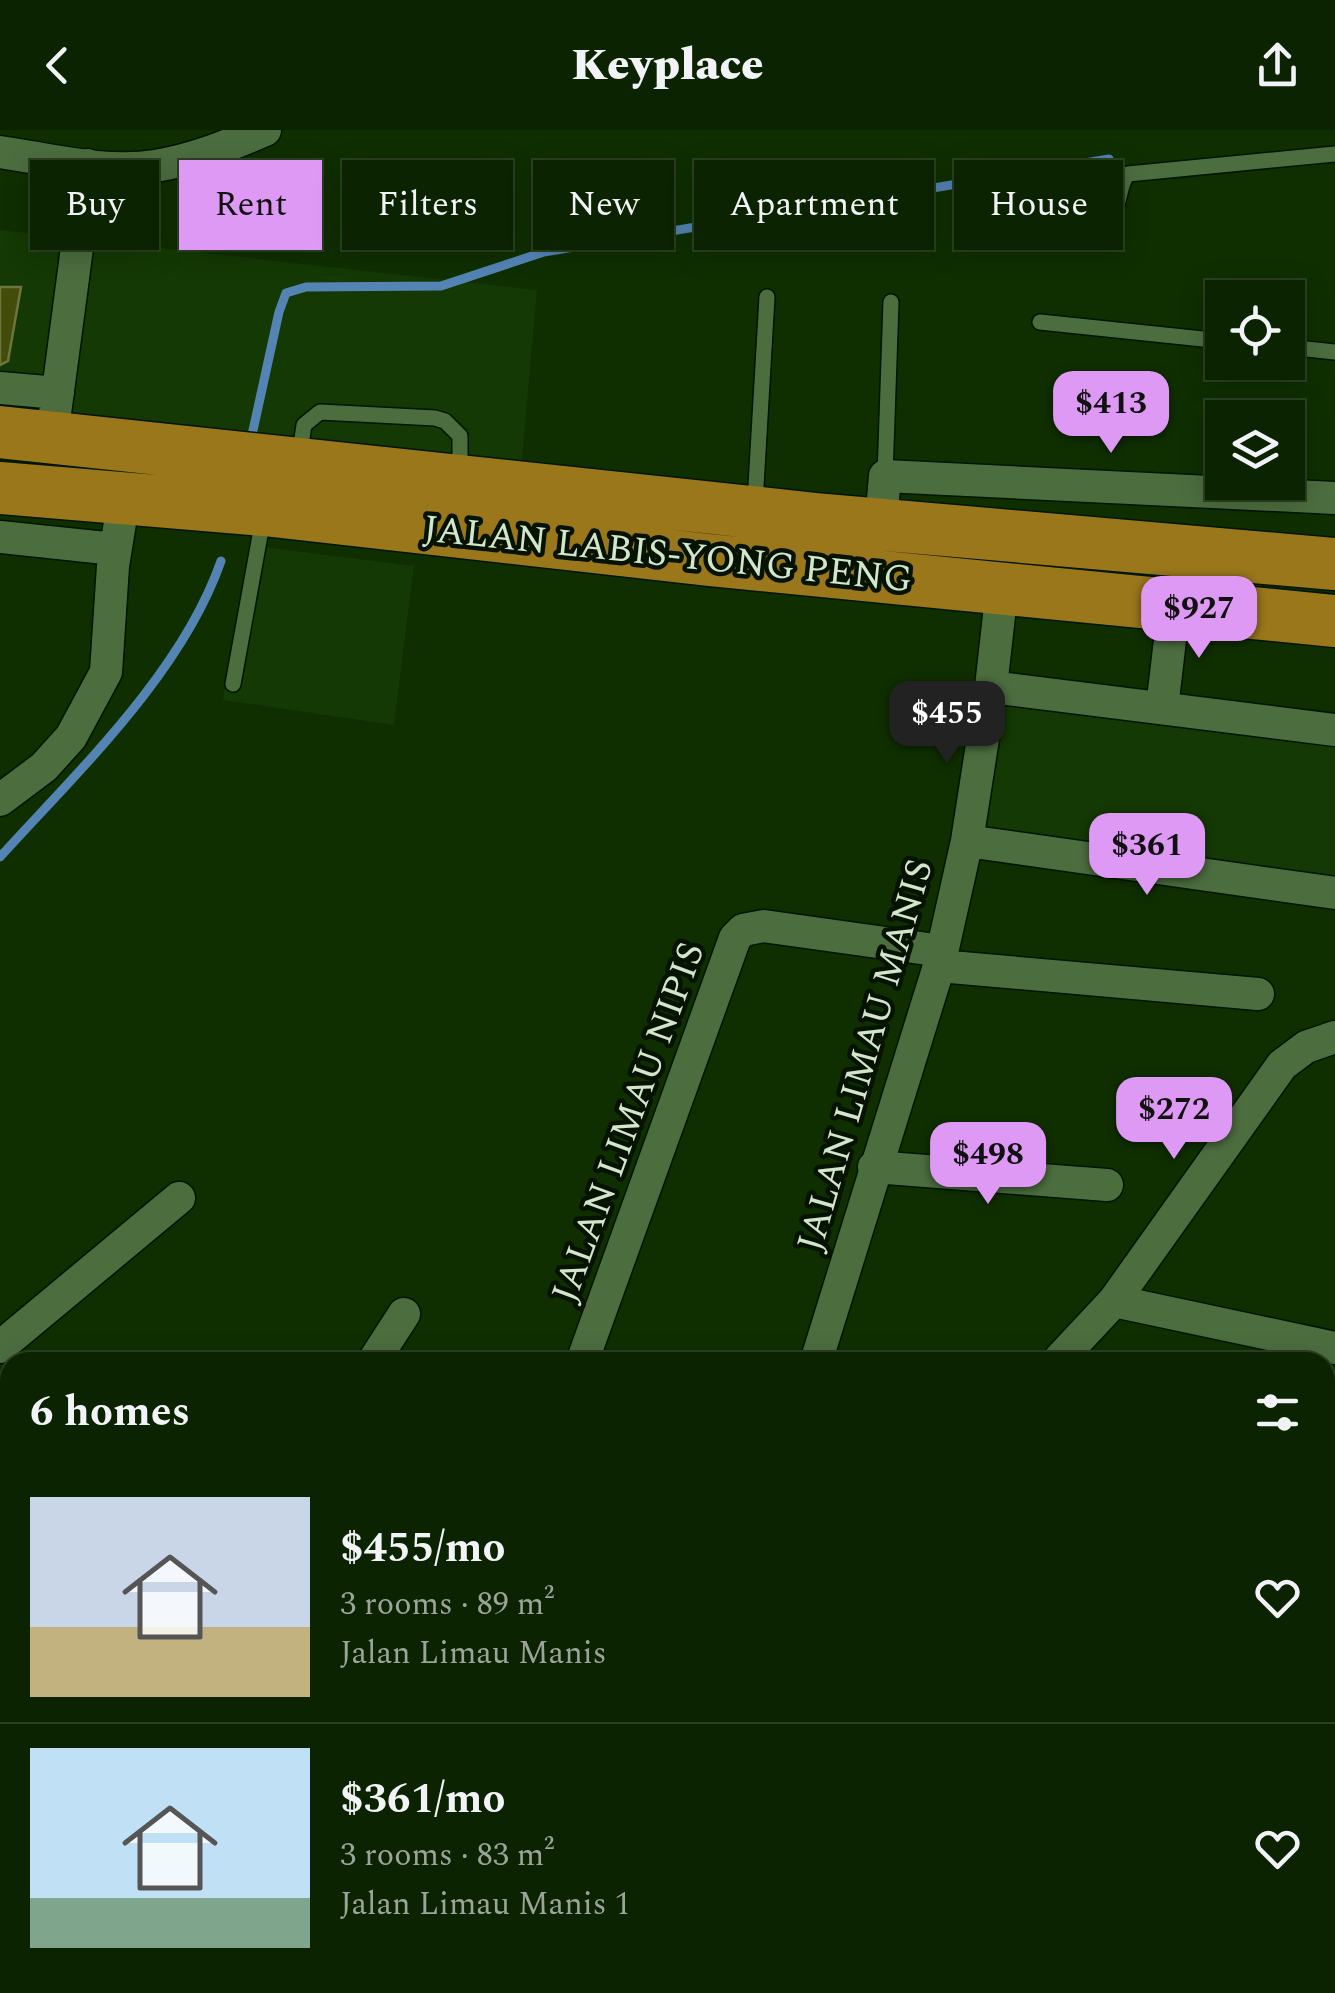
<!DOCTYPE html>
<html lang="en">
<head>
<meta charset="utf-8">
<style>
	:root { --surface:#0b2300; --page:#192f0f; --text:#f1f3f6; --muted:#9aa499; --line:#2b4022; --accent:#dd99f3 }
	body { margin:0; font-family:Spectral,serif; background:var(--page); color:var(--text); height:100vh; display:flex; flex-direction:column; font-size:38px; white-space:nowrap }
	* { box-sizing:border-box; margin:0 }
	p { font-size:32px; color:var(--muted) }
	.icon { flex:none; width:55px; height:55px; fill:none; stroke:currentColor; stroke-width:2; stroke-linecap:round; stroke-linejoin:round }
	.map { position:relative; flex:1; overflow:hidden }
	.sheet { position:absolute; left:0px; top:1222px; width:1335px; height:642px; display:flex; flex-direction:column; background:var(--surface); border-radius:30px 30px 0 0; box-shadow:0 5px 25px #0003,0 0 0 2px var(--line) }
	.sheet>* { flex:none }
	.hud { position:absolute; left:30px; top:30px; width:1275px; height:90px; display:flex; gap:20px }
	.fabs { position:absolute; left:1205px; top:150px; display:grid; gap:20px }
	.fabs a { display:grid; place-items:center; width:100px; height:100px; border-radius:0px; background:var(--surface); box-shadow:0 5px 25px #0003,0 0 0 2px var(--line); font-size:50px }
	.price { position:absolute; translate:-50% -85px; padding:0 22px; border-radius:20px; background:var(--accent); color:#111; font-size:32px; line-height:65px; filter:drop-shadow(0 2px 5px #0008) }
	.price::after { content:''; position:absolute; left:50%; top:60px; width:30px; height:22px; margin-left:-15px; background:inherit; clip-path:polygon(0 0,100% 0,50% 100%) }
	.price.on { background:#222; color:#fff }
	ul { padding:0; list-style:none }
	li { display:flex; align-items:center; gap:30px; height:250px; padding:0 30px }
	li+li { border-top:2px solid var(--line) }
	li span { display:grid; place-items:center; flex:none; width:280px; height:200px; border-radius:0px; color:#555 }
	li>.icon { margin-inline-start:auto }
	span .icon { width:120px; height:120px; fill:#fffc; stroke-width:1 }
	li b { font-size:42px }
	h2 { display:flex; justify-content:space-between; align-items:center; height:120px; padding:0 30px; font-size:42px }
	.chip { padding:0 35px; border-radius:0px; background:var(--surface); box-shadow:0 5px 25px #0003,0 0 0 2px var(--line); font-size:35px; line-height:90px }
	.chip.on { background:var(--accent); color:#111 }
	header { display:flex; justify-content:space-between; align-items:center; height:130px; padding:0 30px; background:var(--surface); font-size:45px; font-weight:800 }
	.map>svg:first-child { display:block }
</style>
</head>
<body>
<header><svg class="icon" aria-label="back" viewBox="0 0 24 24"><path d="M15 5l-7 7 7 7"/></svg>Keyplace<svg class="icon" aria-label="share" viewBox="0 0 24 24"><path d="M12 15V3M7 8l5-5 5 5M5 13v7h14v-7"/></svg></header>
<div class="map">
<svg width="1335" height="1863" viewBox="0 0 1335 1863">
	<rect width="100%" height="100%" fill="#0f2f00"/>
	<path fill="#143904" d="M0 100 537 160 521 340 0 283Z
		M249 415 414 436 394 595 223 570Z
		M979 541 1335 587V750L955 697Z"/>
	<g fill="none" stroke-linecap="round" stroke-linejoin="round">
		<path stroke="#5484b4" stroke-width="9" d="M250 314 279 182 286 163 306 157 441 156 544 122 1109 29
			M0 727C78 641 182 543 221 431"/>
	</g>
	<path fill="#434c09" stroke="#6c763c" stroke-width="2.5" d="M0 157H21L8 231 0 235Z"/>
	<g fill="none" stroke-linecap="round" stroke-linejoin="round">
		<g stroke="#011500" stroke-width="18">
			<path id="service" d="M1020 85 1108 88C1122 77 1117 57 1128 44L1335 24
				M1040 192 1222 211
				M1288 217 1335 222
				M299 328 304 295 320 282 435 288 445 291 460 306V342
				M885 346 891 172
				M755 373 767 167
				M233 554 263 389
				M0 1367 10 1366
				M1325 1568 1335 1569"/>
		</g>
		<g stroke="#011500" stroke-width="35">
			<path id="minor" d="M0 22C49 29 105 44 155 36 193 30 230 15 265 0
				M0 258 58 263
				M52 306 88 35
				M881 393 885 346 1335 368
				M0 407 115 419
				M991 557 1335 600
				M1162 578 1174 476
				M0 670 44 637 71 607 106 542 113 436 124 368
				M967 711 1335 763
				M939 836 1258 864
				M874 1037 1107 1055
				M1114 1171 1335 1218
				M0 1217 179 1068
				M373 1232 404 1184
				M582 1232 735 808 743 800 764 796 942 821
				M816 1232 939 836 967 711 991 557 1002 459
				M1057 1232 1114 1171 1282 935 1306 917 1335 907
				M0 1257 10 1256
				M1325 1440 1335 1442
				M0 1476H10"/>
		</g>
		<g stroke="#011500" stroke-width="42">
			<path id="tertiary" d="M1325 1685 1335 1687
				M414 1863 416 1855"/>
		</g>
		<g stroke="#011500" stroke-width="55">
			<path id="trunk" d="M0 302 816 389 1335 434
				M0 358 264 380 709 430 1335 491"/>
		</g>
		<use href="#service" stroke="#4c6e3f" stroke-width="15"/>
		<use href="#minor" stroke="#4c6e3f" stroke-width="32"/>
		<use href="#tertiary" stroke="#4c6e3f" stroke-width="40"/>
		<use href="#trunk" stroke="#9a771b" stroke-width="52"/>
	</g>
	<g text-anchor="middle" stroke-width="9" stroke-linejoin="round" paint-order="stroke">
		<g font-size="38" fill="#d3e6cc" stroke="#061303">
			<text transform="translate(668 423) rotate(6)" y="13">JALAN LABIS-YONG PENG</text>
			<text transform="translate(864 925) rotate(-74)" y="13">JALAN LIMAU MANIS</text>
			<text transform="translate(627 992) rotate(-70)" y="13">JALAN LIMAU NIPIS</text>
		</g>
	</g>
</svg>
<div class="fabs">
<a><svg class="icon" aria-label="locate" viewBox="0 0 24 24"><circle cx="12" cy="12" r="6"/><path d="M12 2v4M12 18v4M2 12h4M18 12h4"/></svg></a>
<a><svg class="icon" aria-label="layers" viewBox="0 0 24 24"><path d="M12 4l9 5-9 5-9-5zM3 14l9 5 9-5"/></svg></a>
</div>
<b class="price" style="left:1111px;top:326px">$413</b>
<b class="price" style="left:1199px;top:531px">$927</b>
<b class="price on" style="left:947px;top:636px">$455</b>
<b class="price" style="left:1147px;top:768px">$361</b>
<b class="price" style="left:1174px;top:1032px">$272</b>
<b class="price" style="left:988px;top:1077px">$498</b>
<div class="hud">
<a class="chip">Buy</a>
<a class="chip on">Rent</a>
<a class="chip">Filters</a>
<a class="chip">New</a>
<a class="chip">Apartment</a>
<a class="chip">House</a>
</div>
<section class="sheet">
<h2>6 homes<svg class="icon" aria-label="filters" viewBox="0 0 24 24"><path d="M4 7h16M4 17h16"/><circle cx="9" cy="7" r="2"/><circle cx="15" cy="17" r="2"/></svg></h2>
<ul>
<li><span style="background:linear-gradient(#c9d6e8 65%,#c2b280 0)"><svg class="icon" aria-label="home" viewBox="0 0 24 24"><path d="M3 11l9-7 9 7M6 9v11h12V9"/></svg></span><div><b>$455/mo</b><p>3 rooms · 89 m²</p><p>Jalan Limau Manis</p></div><svg class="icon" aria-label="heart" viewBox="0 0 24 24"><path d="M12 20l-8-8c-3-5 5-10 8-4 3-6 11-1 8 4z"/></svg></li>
<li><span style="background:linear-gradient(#bfe0f5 75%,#7fa58c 0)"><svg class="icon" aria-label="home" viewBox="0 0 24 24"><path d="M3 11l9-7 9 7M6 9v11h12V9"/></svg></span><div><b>$361/mo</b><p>3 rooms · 83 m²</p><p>Jalan Limau Manis 1</p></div><svg class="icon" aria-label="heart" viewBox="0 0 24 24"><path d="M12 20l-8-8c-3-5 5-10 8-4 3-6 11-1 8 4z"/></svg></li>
</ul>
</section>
</div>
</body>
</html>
